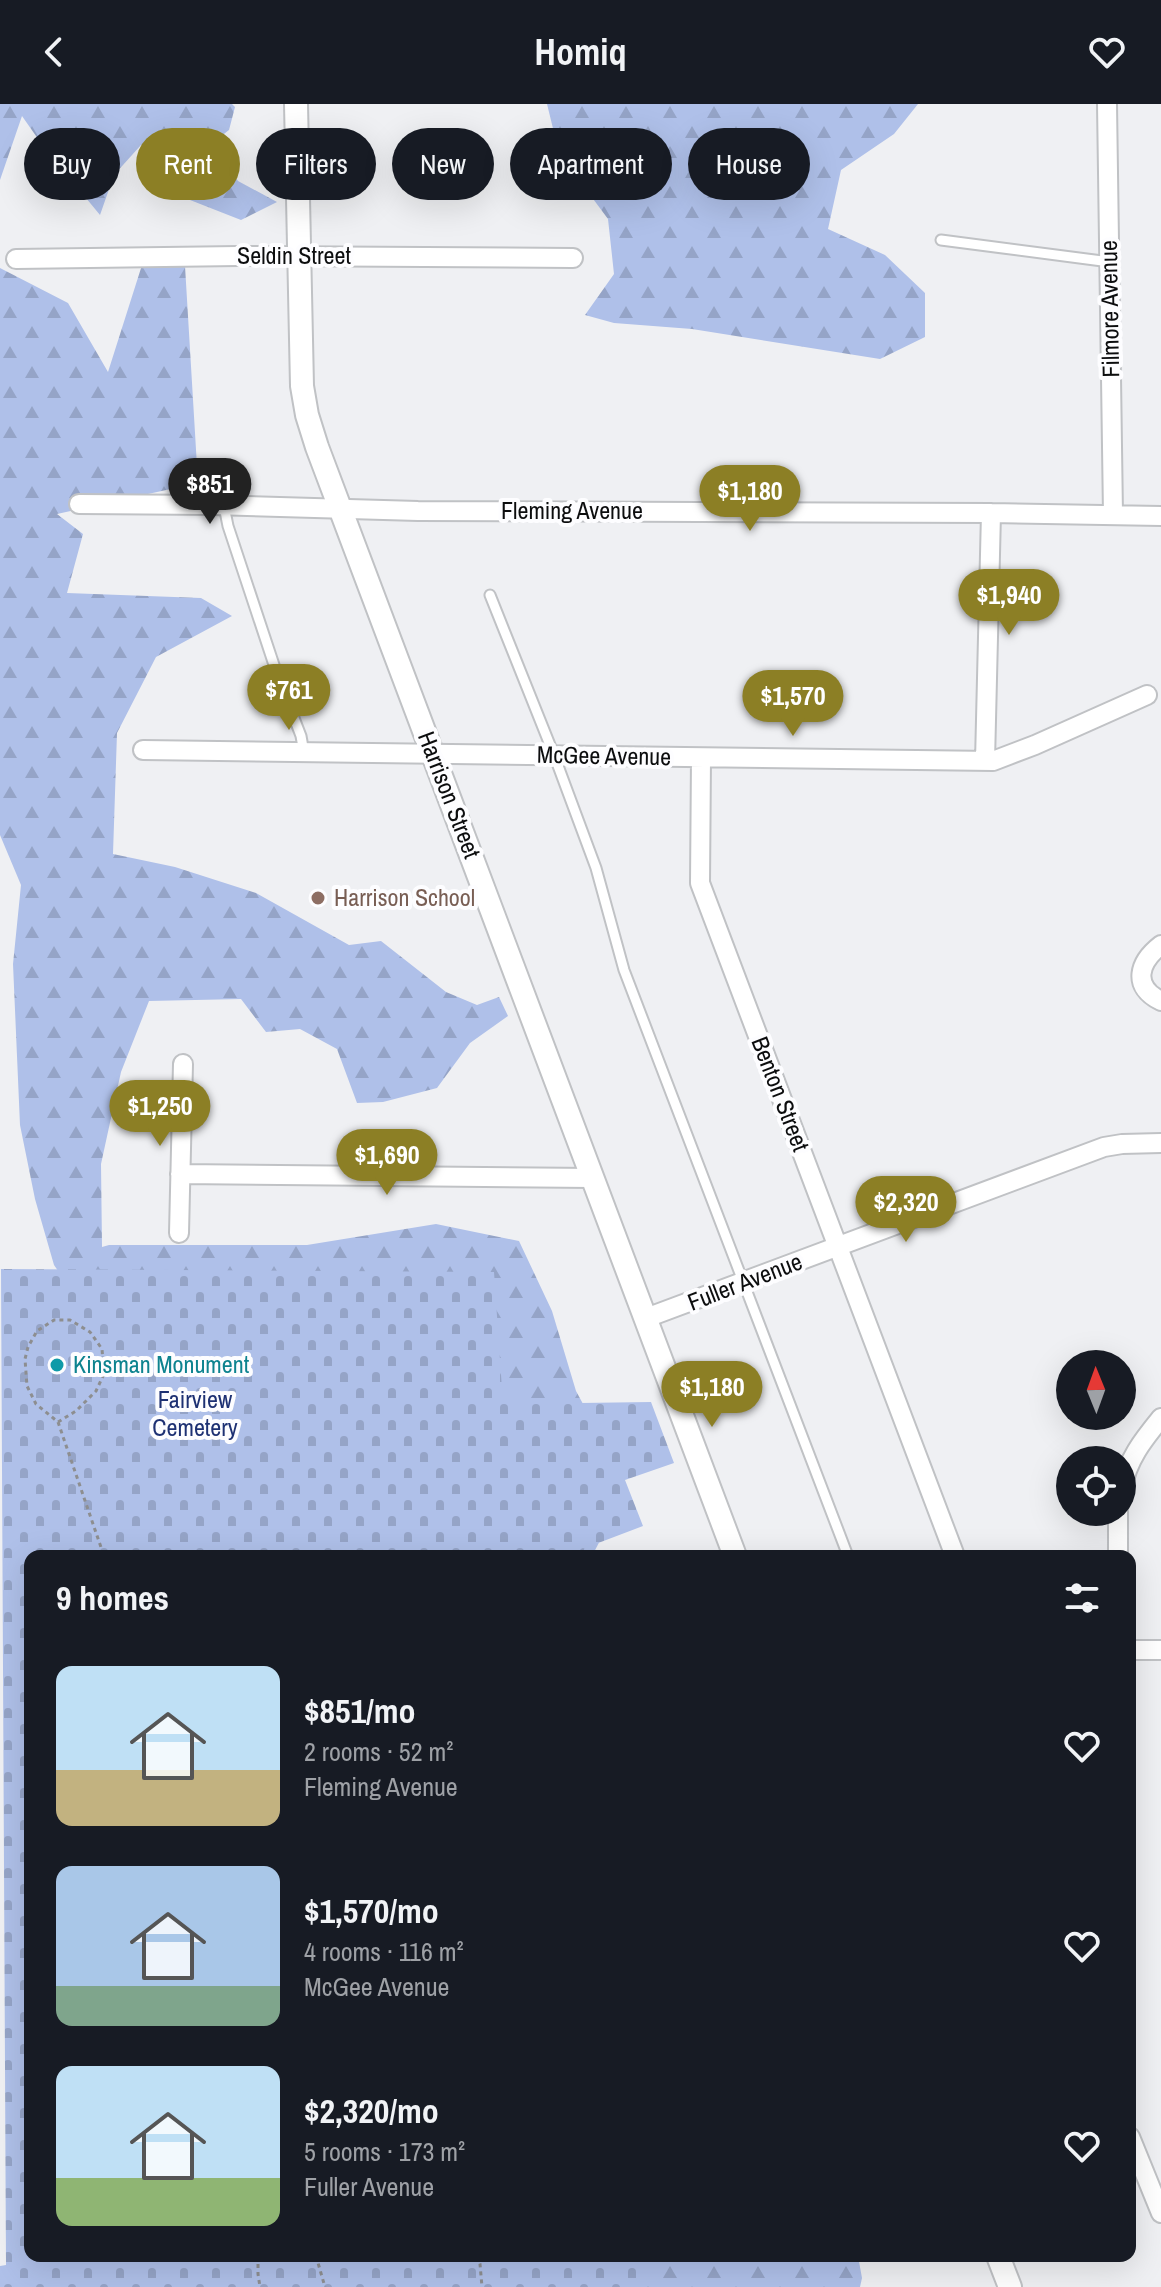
<!DOCTYPE html>
<html lang="en">
<head>
<meta charset="utf-8">
<style>
	:root { --surface:#171b24; --page:#242831; --text:#f1f3f6; --muted:#9ea1a6; --accent:#8c7f25 }
	body { margin:0; font-family:"Archivo Narrow",sans-serif; background:var(--page); color:var(--text); height:100vh; display:flex; flex-direction:column; font-size:30px; white-space:nowrap }
	* { box-sizing:border-box; margin:0 }
	p { font-size:26px; color:var(--muted) }
	.icon { flex:none; width:44px; height:44px; fill:none; stroke:currentColor; stroke-width:2; stroke-linecap:round; stroke-linejoin:round }
	.map { position:relative; flex:1; overflow:hidden }
	.drawer { position:absolute; left:24px; top:1446px; width:1112px; height:712px; display:flex; flex-direction:column; background:var(--surface); border-radius:16px; box-shadow:0 8px 32px #0002 }
	.drawer>* { flex:none }
	.guide { position:absolute; left:24px; top:24px; width:1114px; height:72px; display:flex; gap:16px }
	.needle { width:52px; rotate:359deg }
	.tools { position:absolute; left:1056px; top:1246px; display:grid; gap:16px }
	.tools a { display:grid; place-items:center; width:80px; height:80px; border-radius:50%; background:var(--surface); box-shadow:0 8px 32px #0002; font-size:40px }
	.price { position:absolute; translate:-50% -68px; padding:0 18px; border-radius:28px; background:var(--accent); color:#fff; font-size:26px; line-height:52px; filter:drop-shadow(0 2px 4px #0008) }
	.price::after { content:''; position:absolute; left:50%; top:48px; width:24px; height:18px; margin-left:-12px; background:inherit; clip-path:polygon(0 0,100% 0,50% 100%) }
	.price.selected { background:#222; color:#fff }
	ul { padding:0; list-style:none }
	li { display:flex; align-items:center; gap:24px; height:200px; padding:0 32px }
	li span { display:grid; place-items:center; flex:none; width:224px; height:160px; border-radius:16px; color:#555 }
	li>.icon { margin-inline-start:auto }
	span .icon { width:96px; height:96px; fill:#fffc; stroke-width:1 }
	li b { font-size:34px }
	h2 { display:flex; justify-content:space-between; align-items:center; height:96px; padding:0 32px; font-size:34px }
	.chip { padding:0 28px; border-radius:36px; background:var(--surface); box-shadow:0 8px 32px #0002; font-size:28px; line-height:72px }
	.chip.selected { background:var(--accent); color:#fff }
	header { display:flex; justify-content:space-between; align-items:center; height:104px; padding:0 32px; background:var(--surface); font-size:36px; font-weight:700 }
	.map>svg:first-child { display:block }
</style>
</head>
<body>
<header><svg class="icon" aria-label="back" viewBox="0 0 24 24"><path d="M15 5l-7 7 7 7"/></svg>Homiq<svg class="icon" aria-label="heart" viewBox="0 0 24 24"><path d="M12 20l-8-8c-3-5 5-10 8-4 3-6 11-1 8 4z"/></svg></header>
<div class="map">
<svg width="1161" height="2183" viewBox="0 0 1161 2183">
	<defs>
		<pattern id="forest-firs" width="22" height="20" patternUnits="userSpaceOnUse" patternTransform="scale(2)"><rect width="22" height="20" fill="#afc0e9"/><path d="M5 1l3.5 6h-7zM16 11l3.5 6h-7z" fill="#95a4c7"/></pattern>
		<pattern id="cemetery-stones" width="16" height="16" patternUnits="userSpaceOnUse" patternTransform="scale(2)"><rect width="16" height="16" fill="#afc0e9"/><path d="M2 7V4a2 2 0 0 1 4 0v3zM10 15v-3a2 2 0 0 1 4 0v3z" fill="#95a4c7"/></pattern>
	</defs>
	<rect width="100%" height="100%" fill="#eff0f3"/>
	<path fill="url(#forest-firs)" d="M0 0H232L235 3 229 26 211 40 238 77 277 98 241 116 190 96 163 44 141 41 114 71 100 111 43 42 22 12 0 76Z
		M547 0H918L894 30 841 66 828 125 885 151 925 189V233L880 255 692 225 614 219 585 211 614 170 608 115 559 49Z
		M142 161 185 162 198 379 57 410 83 430 67 489 201 494 232 512 156 553 117 629 113 750 175 763 256 789 349 841 381 837 446 888 477 901 499 893 508 912 470 939 437 984 383 998 357 999 337 945 300 925 266 928 241 895 149 897 121 968 101 1060 102 1143 109 1141H307L436 1120 519 1137 552 1207 576 1287 620 1368 615 1408 592 1452H120L107 1238 54 1161 35 1095 20 1021 13 860 21 781 0 731V164L68 199 108 268Z
		M557 2152H858L862 2174 860 2183H582Z"/>
	<path fill="url(#cemetery-stones)" d="M1 1165 494 1168 503 1300 651 1298 674 1359 625 1376 643 1422 564 1452H30V2152H642L644 2183H0V2162L6 2161Z"/>
	<g fill="none" stroke-linecap="round" stroke-linejoin="round">
		<g stroke="#c0c2c5" stroke-width="13">
			<path id="service" d="M941 136 1110 158
				M224 402 228 422 276 567 301 632 304 649
				M490 491 554 651 596 764 624 866 848 1452"/>
		</g>
		<g stroke="#c0c2c5" stroke-width="22">
			<path id="minor" d="M1107 0 1113 410
				M16 155 238 152 573 154
				M79 400 212 401 418 407 991 409 1161 412
				M143 646 993 657 1035 641 1147 591
				M701 654 700 779 955 1452
				M985 657 991 409
				M1161 841C1139 858 1131 882 1161 897
				M180 1070 593 1074
				M179 1129 183 960
				M646 1214 1104 1043 1122 1040 1161 1039
				M1122 1385C1127 1356 1143 1336 1161 1314
				M1118 1408V1452
				M1130 1546H1161
				M1130 2033 1161 2109"/>
		</g>
		<g stroke="#c0c2c5" stroke-width="26">
			<path id="tertiary" d="M296 0 302 282 307 311 317 343 735 1452
				M998 2152 1010 2183"/>
		</g>
		<path stroke="#8d8e90" stroke-width="3" stroke-dasharray="4 4" stroke-linecap="butt" d="M58 1318 76 1307 96 1287 104 1270 102 1245 90 1228 70 1216H54L37 1227 28 1243 25 1255 27 1282 36 1300 58 1318 104 1452
			M258 2152V2170L260 2183
			M316 2152 325 2183
			M477 2152 480 2160 482 2183"/>
		<use href="#service" stroke="#fff" stroke-width="9"/>
		<use href="#minor" stroke="#fff" stroke-width="18"/>
		<use href="#tertiary" stroke="#fff" stroke-width="22"/>
	</g>
	<circle fill="#8d6e63" stroke="#fdfdff" stroke-width="3" cx="318" cy="794" r="8"/>
	<circle fill="#0f9aa8" stroke="#fdfdff" stroke-width="3" cx="57" cy="1261" r="8"/>
	<g text-anchor="middle" stroke-width="8" stroke-linejoin="round" paint-order="stroke">
		<g font-size="24" fill="#0c0d0e" stroke="#fdfdff">
			<text x="294" y="160">Seldin Street</text>
			<text transform="translate(1110 205) rotate(-91)" y="8">Filmore Avenue</text>
			<text x="572" y="415">Fleming Avenue</text>
			<text transform="translate(604 652) rotate(1)" y="8">McGee Avenue</text>
			<text transform="translate(449 691) rotate(69)" y="8">Harrison Street</text>
			<text transform="translate(780 990) rotate(69)" y="8">Benton Street</text>
			<text transform="translate(745 1178) rotate(-21)" y="8">Fuller Avenue</text>
		</g>
		<g font-size="24" fill="#785e54" stroke="#fdfdff" text-anchor="start">
			<text x="334" y="802">Harrison School</text>
		</g>
		<g font-size="24" fill="#0d838f" stroke="#fdfdff" text-anchor="start">
			<text x="73" y="1269">Kinsman Monument</text>
		</g>
		<g font-size="24" fill="#1e3173" stroke="#fdfdff">
			<text x="195" y="1304">Fairview<tspan x="195" dy="28">Cemetery</tspan></text>
		</g>
	</g>
</svg>
<div class="tools">
<a><svg class="needle" viewBox="-14 -14 28 28"><path d="M0-13l5 13h-10z" fill="#e53935"/><path d="M0 13l5-13h-10z" fill="#9ea1a6"/></svg></a>
<a><svg class="icon" aria-label="locate" viewBox="0 0 24 24"><circle cx="12" cy="12" r="6"/><path d="M12 2v4M12 18v4M2 12h4M18 12h4"/></svg></a>
</div>
<b class="price selected" style="left:210px;top:422px">$851</b>
<b class="price" style="left:750px;top:429px">$1,180</b>
<b class="price" style="left:1009px;top:533px">$1,940</b>
<b class="price" style="left:289px;top:628px">$761</b>
<b class="price" style="left:793px;top:634px">$1,570</b>
<b class="price" style="left:160px;top:1044px">$1,250</b>
<b class="price" style="left:387px;top:1093px">$1,690</b>
<b class="price" style="left:906px;top:1140px">$2,320</b>
<b class="price" style="left:712px;top:1325px">$1,180</b>
<div class="guide">
<a class="chip">Buy</a>
<a class="chip selected">Rent</a>
<a class="chip">Filters</a>
<a class="chip">New</a>
<a class="chip">Apartment</a>
<a class="chip">House</a>
</div>
<section class="drawer">
<h2>9 homes<svg class="icon" aria-label="filters" viewBox="0 0 24 24"><path d="M4 7h16M4 17h16"/><circle cx="9" cy="7" r="2"/><circle cx="15" cy="17" r="2"/></svg></h2>
<ul>
<li><span style="background:linear-gradient(#bfe0f5 65%,#c2b280 0)"><svg class="icon" aria-label="home" viewBox="0 0 24 24"><path d="M3 11l9-7 9 7M6 9v11h12V9"/></svg></span><div><b>$851/mo</b><p>2 rooms · 52 m²</p><p>Fleming Avenue</p></div><svg class="icon" aria-label="heart" viewBox="0 0 24 24"><path d="M12 20l-8-8c-3-5 5-10 8-4 3-6 11-1 8 4z"/></svg></li>
<li><span style="background:linear-gradient(#a9c7e8 75%,#7fa58c 0)"><svg class="icon" aria-label="home" viewBox="0 0 24 24"><path d="M3 11l9-7 9 7M6 9v11h12V9"/></svg></span><div><b>$1,570/mo</b><p>4 rooms · 116 m²</p><p>McGee Avenue</p></div><svg class="icon" aria-label="heart" viewBox="0 0 24 24"><path d="M12 20l-8-8c-3-5 5-10 8-4 3-6 11-1 8 4z"/></svg></li>
<li><span style="background:linear-gradient(#bfe0f5 70%,#8fb573 0)"><svg class="icon" aria-label="home" viewBox="0 0 24 24"><path d="M3 11l9-7 9 7M6 9v11h12V9"/></svg></span><div><b>$2,320/mo</b><p>5 rooms · 173 m²</p><p>Fuller Avenue</p></div><svg class="icon" aria-label="heart" viewBox="0 0 24 24"><path d="M12 20l-8-8c-3-5 5-10 8-4 3-6 11-1 8 4z"/></svg></li>
</ul>
</section>
</div>
</body>
</html>
